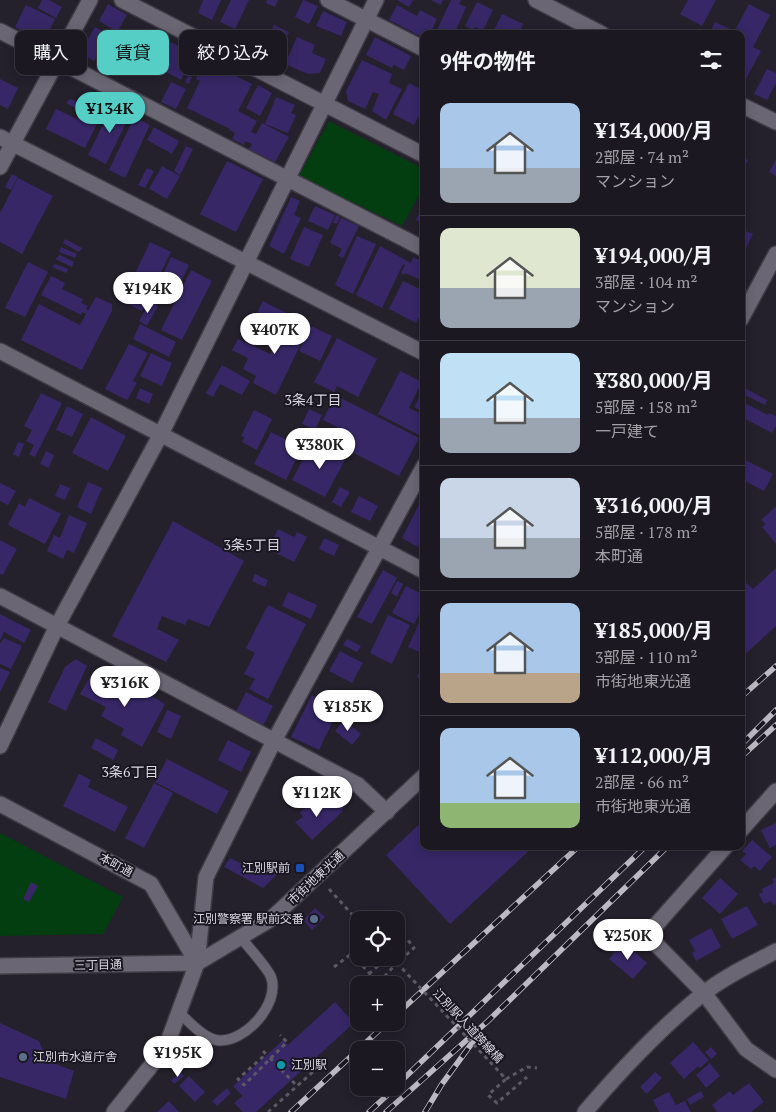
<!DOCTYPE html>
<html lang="ja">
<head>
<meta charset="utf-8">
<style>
	:root { --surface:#1b1821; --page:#24212a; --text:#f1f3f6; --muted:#a0a0a5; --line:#39373f; --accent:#55cec6 }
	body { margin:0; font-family:"PT Serif","Noto Sans JP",serif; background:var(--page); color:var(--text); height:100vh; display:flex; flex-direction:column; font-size:19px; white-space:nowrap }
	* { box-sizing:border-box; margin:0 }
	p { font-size:16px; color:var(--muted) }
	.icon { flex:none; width:28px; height:28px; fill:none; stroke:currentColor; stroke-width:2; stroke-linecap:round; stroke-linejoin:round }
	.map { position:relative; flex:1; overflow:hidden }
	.details { position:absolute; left:420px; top:30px; width:325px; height:820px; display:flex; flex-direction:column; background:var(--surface); border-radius:10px; box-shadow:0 2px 12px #0003,0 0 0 1px var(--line) }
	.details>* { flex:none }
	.banner { position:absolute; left:15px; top:30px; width:330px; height:45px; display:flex; gap:10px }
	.tools { position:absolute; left:350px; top:911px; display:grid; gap:10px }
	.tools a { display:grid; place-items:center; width:55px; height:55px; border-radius:10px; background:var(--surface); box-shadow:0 2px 12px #0003,0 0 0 1px var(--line); font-size:25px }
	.price { position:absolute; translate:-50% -42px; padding:0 11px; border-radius:18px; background:#fff; color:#222; font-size:16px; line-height:32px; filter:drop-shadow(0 1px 2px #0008) }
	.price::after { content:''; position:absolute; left:50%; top:30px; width:15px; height:11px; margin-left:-8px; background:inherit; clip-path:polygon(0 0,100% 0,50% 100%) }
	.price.selected { background:var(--accent); color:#111 }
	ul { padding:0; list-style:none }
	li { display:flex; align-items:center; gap:15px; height:125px; padding:0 20px }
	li+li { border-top:1px solid var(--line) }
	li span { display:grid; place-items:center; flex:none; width:140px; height:100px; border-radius:10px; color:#555 }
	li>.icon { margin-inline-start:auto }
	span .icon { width:60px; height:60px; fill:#fffc; stroke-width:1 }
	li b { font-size:21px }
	h2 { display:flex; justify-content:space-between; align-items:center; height:60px; padding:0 20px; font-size:21px }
	.chip { padding:0 18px; border-radius:10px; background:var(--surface); box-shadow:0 2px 12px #0003,0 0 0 1px var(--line); font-size:18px; line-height:45px }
	.chip.selected { background:var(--accent); color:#111 }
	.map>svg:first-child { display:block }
</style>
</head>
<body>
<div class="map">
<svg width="776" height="1112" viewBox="0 0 776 1112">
	<rect width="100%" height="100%" fill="#24202c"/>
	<path fill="#023e10" d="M329 121 424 169V186L402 226 299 176Z
		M0 833 123 897 103 934 0 936Z"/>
	<path fill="#372766" d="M42 0H49L62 7 56 18 38 8Z
		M203 0H221L212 20 198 13Z
		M231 0H249L235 29 220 22Z
		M267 0H278L275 7 266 3Z
		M303 0 318 6 309 24 295 17Z
		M397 0H413L409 7Z
		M431 0H443L441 5Z
		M451 0H461L459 4 466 7 455 33 446 29 444 33 437 30Z
		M688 0H716L702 26 680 14Z
		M477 2 493 10 483 31 475 27 473 30 465 26Z
		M108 4 127 15 117 32 99 21Z
		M749 4 770 15 753 47 761 51 741 88V34H733Z
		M26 5 55 19 44 42 15 27Z
		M397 5 417 16 420 10 437 19 430 34H424V38L389 20Z
		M323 11 347 22 341 36 316 26Z
		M502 14 523 24 519 34H492Z
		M715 22 730 29 727 34H709Z
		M274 25 289 32 278 57 256 48 261 36 268 39Z
		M95 27 108 34 94 61 80 53Z
		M142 29 159 37 146 64 129 56Z
		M124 34 130 37 112 71 96 62 110 35 121 40Z
		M297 37 315 45 312 53 326 59 320 73 308 74 285 64Z
		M375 37 411 56 404 70 394 65 392 68 366 55Z
		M166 40 194 53 181 80 166 72 170 64 164 62 161 70 154 67Z
		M362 60 392 74 389 83 402 89 386 120 372 111 379 94 373 92 365 109 348 101 346 91Z
		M205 61 252 84 238 111 257 121 251 132 256 134 262 123 289 137 275 162 249 149 252 144 245 141 244 145 232 139 235 133 229 130 230 129 187 108 200 81 196 79Z
		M767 69 776 73V83L767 100 754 94Z
		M188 76 192 77 189 84 185 82Z
		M0 79 18 88 8 109 0 105Z
		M171 82 186 89 176 109 161 102Z
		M409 83 424 91V99L421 103 424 105V107L414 125 393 114Z
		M258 85 272 93 260 116 246 108Z
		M91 92 109 100 85 148 46 129 56 109 77 119Z
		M276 97 295 105 291 113 296 115 288 133 265 124Z
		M70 99 78 102 75 108 66 103Z
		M113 104 131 113 106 164 88 155Z
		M134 117 150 125 125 178 109 170Z
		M424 120V131L419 129Z
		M154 127 179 141 172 154 147 140Z
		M186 146 193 149 180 175 174 171Z
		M741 156 748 160 741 173Z
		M776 160V176L769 172Z
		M227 161 263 179 236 232 200 214Z
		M162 166 180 176 167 199 149 189Z
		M147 168 154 171 145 188 138 185Z
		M12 174 18 177 11 190 5 187Z
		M18 178 53 196 22 254 0 242V213Z
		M291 197 300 201 294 215 301 218 284 254 269 246Z
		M424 203V219L422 223 416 220Z
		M315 206 335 215 328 230 308 221Z
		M336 215 340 217 337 224 333 223Z
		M341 218 359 226 343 258 338 256 342 249 330 243Z
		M304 227 323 235 309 267 290 259Z
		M741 229 753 234 741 258Z
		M357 236 376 244 353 294 335 285Z
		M65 239 82 248 79 252 63 243Z
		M150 242 171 252 142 311 122 301Z
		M380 246 411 263 413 257 424 262 423 281 405 273 404 275 401 273 405 265 403 264 382 308 356 295Z
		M61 247 77 254 75 258 59 252Z
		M60 255 74 262 72 267 55 259Z
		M171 257 189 265 177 291 159 283Z
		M28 262 48 272 25 317 5 308Z
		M55 264 68 269 66 273 52 267Z
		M191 270 212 281 182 340 161 330Z
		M51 276 65 283 62 289 83 299 81 303 88 306 86 309 88 311 96 297 112 304V311L82 370 21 340 39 304 80 325 86 314 82 312 81 315 41 295Z
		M403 281 424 291V301L422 306 424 308 416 323 389 309Z
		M263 301 288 314 271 348 241 333 248 318 255 317Z
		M150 302 158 306 147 326 139 321Z
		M290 313 311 323 276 395 253 383 256 376 243 369 248 358 232 350 238 339 270 354Z
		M424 314V328L419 326Z
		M140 324 176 342 169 357 133 339Z
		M311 326 332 336 320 361 299 351Z
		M337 338 377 359 358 397 337 386 334 392 314 382Z
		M129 344 148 353 133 381 137 383 127 400 105 389Z
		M151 353 172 363 162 386 140 376Z
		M222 365 250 381 242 395 220 384 213 397 206 393Z
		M400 371 422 382 409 408 424 415V427L419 435 378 414Z
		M741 386 767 400 765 405 741 393Z
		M140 388 153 394 149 404 136 398Z
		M424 388V412L414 407Z
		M41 393 62 403 35 457 29 454 34 445 26 441 32 430 24 426Z
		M335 395 419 438 399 476 334 443 341 429 323 420Z
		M741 401 768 415 769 413 776 416V426L772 433 741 417Z
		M67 406 83 414 72 437 56 430Z
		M309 409 322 415 315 430 302 424Z
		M254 410 272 419 257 450 242 442 244 437 241 436Z
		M91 417 126 436 108 471 72 453Z
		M271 432 302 447 286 480 254 464Z
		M18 442 24 444 19 457 13 454Z
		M324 444 347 456 325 497 292 480 308 450 318 455Z
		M46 451 54 455 49 468 40 464Z
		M741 458 773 474 764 491 741 479Z
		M88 482 102 488 91 514 77 507Z
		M0 483 16 491 8 505 0 501Z
		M60 484 70 488 65 500 55 496Z
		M340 487 350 492 341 507 332 502Z
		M359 496 378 506 370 521 351 512Z
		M29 498 61 514 45 544 8 525 19 503 25 507Z
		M421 501 424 503V536L418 547 402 538Z
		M775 507 776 508V544L762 527 766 524 761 520Z
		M69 515 87 523 74 553 67 550 63 559 47 551 54 535 60 538Z
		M173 521 244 561 209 627 188 619 185 625 162 616 157 629 179 640 166 662 112 636Z
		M278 529 294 537 297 532 307 537 294 562 268 549Z
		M324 538 339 545 334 556 319 549Z
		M0 540 17 549 3 575 0 574Z
		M776 568V626L741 658V580L742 579 753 589Z
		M383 570 397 578 372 624 357 617Z
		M255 574 268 580 265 587 252 581Z
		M397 581 403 584 397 597 391 593Z
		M406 586 424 595V604L414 624 392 613Z
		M288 592 317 605 311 619 282 606Z
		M268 605 306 624 268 699 249 689 255 679 244 674 255 653 246 648Z
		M424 612V654L408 647Z
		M0 614 31 630 24 643 4 632 0 641Z
		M388 615 410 625 392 664 370 653Z
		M4 638 22 646 11 669 0 664V644Z
		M347 639 361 646 357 652 343 645Z
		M340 651 363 663 352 683 329 671Z
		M76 659 87 666 66 711 48 702 65 667Z
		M424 663V680L417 677Z
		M0 668 10 672 0 692Z
		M91 675 110 685 113 681 136 694 139 689 165 704 142 747 121 735 124 729 101 716 106 707 80 694Z
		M246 692 273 706 263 726 236 712Z
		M312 695 339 708 319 750 291 737Z
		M167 710 181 716 171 739 157 732Z
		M344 720 361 734 352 745 335 731Z
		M96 738 118 750 113 760 91 748Z
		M228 740 251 752 241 772 218 760Z
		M167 759 229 791 217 814 155 782Z
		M79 774 91 780 88 787 128 807 115 832 63 806Z
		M154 783 173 793 144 848 125 838Z
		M324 787 341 793 343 810 319 797Z
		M319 798 343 811 312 840 295 822 303 817 300 812Z
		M424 820V846H534L450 924 386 855Z
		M776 823V845L770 848 761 830Z
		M752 840 772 857 760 871 754 866 751 869 740 860 746 854 742 851Z
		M230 858 252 869 256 863 277 874 263 888 224 867Z
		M776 877V904L773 905 771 901 764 904 759 894 763 892 762 889 774 883 772 879Z
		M720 878 738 894 720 914 702 898Z
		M31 882 38 886 29 902 23 899Z
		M747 906 758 925 732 939 721 919Z
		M315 908 325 917 312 930 303 920Z
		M711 928 721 947 696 961 692 953 695 951 689 940Z
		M623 942 647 963 633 979 609 959Z
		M335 1002 354 1023 256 1112H243L234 1103 242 1096 233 1086 283 1040 288 1045Z
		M0 1023 39 1041 48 1061 74 1071 66 1099 0 1077Z
		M693 1042 709 1060 700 1068 698 1066 684 1079 670 1063Z
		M711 1047 717 1054 711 1059 705 1052Z
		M710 1063 720 1076 706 1088 696 1075Z
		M181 1072 184 1076 174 1084 171 1080Z
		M655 1072 662 1078 647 1094 640 1087Z
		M189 1076 205 1092 195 1102 179 1086Z
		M749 1083 764 1102 751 1112H717L712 1105 730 1091 733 1095Z
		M227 1088 231 1093 217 1106 212 1101Z
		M701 1091 704 1097 690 1105 687 1099Z
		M669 1092 676 1105 685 1101 691 1112H659L653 1100Z
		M169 1101 179 1112H157Z"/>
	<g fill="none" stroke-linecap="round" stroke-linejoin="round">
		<g stroke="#3e3b45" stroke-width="12">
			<path id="lane" d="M179 1013C189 1021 202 1037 216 1040 243 1045 281 1004 271 977 269 970 247 945 241 938"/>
		</g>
		<g stroke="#3e3b45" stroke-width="18">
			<path id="street" d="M122 0 424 155
				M328 0 424 49
				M536 0 602 34
				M0 31 424 249
				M741 105 776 122
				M0 137 424 353
				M0 167 90 0
				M0 351 424 571
				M0 596 358 785 387 812
				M0 746 57 626 161 434 376 0
				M741 830 776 791
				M704 993 647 935 726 846
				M114 1112 166 1047 197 963 206 877 274 741 424 466"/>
		</g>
		<g stroke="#3e3b45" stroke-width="18">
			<path id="secondary" d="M741 319 776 254
				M0 804 151 884 197 963
				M0 966 197 963 271 919 424 776
				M704 993 746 1049 776 1070
				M585 1112C621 1070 660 1028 704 993 725 976 752 964 776 951"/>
		</g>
		<path stroke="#5d5964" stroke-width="3" stroke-dasharray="4 4" stroke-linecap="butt" d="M329 889 359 922
			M352 954 378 983 397 963
			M334 967 359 948
			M369 974 387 958
			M263 1051 266 1054 238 1079 244 1085 287 1042 280 1035
			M270 1058 297 1086
			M506 1079 527 1067 537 1068
			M268 1112 324 1062"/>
		<use href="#lane" stroke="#6a6674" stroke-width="10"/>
		<use href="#street" stroke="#6a6674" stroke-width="15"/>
		<use href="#secondary" stroke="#6a6674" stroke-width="15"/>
		<g stroke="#bbb9c1" stroke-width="5.5">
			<path id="rail" d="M741 697 776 666
				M741 745 776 710
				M741 757 776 725
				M396 1015 579 846
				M396 1086 646 846
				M291 1112 388 1022
				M369 1112 395 1088
				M386 1112 488 1021 668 846
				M425 1112 442 1084 475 1039"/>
		</g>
		<use href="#rail" stroke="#1a1722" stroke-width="4" stroke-dasharray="11" stroke-linecap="butt"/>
		<path stroke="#5d5964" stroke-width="3" stroke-dasharray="4 4" stroke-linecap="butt" d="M396 950 408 940 414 948 397 963 506 1079 488 1095 497 1103 527 1077"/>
	</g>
	<rect fill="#1a4fb4" stroke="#1a1722" stroke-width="2" x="295" y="863" width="10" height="10" rx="2.5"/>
	<g fill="#5c6f8a" stroke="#1a1722" stroke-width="2">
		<circle cx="314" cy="919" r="5"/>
		<circle cx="23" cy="1057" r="5"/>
	</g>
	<circle fill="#0f9aa8" stroke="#1a1722" stroke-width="2" cx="281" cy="1065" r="5"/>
	<g text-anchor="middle" stroke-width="4" stroke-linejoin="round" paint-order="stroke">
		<g font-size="12" fill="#d9d7df" stroke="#1a1722">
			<text transform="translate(116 865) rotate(28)" y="4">本町通</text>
			<text transform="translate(316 878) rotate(-43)" y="4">市街地東光通</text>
			<text transform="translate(98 965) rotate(-1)" y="4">三丁目通</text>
			<text transform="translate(468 1026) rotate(47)" y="4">江別駅人道跨線橋</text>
		</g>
		<g font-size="12" fill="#d9d7df" stroke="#1a1722" text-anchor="end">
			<text x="290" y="872">江別駅前</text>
			<text x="304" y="923">江別警察署 駅前交番</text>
			<text x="33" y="1061" text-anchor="start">江別市水道庁舎</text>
			<text x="291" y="1069" text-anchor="start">江別駅</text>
		</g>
		<g font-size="14" fill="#d9d7df" stroke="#1a1722">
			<text x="313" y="405">3条4丁目</text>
			<text x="252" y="550">3条5丁目</text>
			<text x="130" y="777">3条6丁目</text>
		</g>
	</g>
</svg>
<div class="tools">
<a><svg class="icon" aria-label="locate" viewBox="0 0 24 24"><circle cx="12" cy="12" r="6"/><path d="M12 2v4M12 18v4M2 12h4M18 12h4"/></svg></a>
<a>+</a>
<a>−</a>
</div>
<b class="price selected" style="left:110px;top:134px">¥134K</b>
<b class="price" style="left:148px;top:314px">¥194K</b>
<b class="price" style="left:275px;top:355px">¥407K</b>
<b class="price" style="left:320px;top:470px">¥380K</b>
<b class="price" style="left:125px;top:708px">¥316K</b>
<b class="price" style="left:348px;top:732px">¥185K</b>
<b class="price" style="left:317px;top:818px">¥112K</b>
<b class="price" style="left:628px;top:961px">¥250K</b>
<b class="price" style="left:178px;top:1078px">¥195K</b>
<div class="banner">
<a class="chip">購入</a>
<a class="chip selected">賃貸</a>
<a class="chip">絞り込み</a>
</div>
<section class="details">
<h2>9件の物件<svg class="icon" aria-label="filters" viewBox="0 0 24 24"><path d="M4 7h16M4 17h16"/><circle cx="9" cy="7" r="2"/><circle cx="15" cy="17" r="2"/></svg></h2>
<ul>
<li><span style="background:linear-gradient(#a9c7e8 65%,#9aa5b1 0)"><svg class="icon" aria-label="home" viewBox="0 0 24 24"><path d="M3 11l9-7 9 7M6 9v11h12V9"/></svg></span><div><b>¥134,000/月</b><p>2部屋 · 74 m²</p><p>マンション</p></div></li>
<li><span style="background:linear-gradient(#dfe7d0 60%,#9aa5b1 0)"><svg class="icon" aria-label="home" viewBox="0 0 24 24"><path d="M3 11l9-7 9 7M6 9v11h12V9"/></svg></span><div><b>¥194,000/月</b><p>3部屋 · 104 m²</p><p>マンション</p></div></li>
<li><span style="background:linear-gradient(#bfe0f5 65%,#9aa5b1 0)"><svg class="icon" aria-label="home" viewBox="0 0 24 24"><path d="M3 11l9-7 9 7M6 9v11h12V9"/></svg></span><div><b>¥380,000/月</b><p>5部屋 · 158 m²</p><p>一戸建て</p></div></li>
<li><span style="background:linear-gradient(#c9d6e8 60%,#9aa5b1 0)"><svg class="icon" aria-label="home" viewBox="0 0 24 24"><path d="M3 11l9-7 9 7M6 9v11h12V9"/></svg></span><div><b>¥316,000/月</b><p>5部屋 · 178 m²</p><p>本町通</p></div></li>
<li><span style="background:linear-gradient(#a9c7e8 70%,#b9a48a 0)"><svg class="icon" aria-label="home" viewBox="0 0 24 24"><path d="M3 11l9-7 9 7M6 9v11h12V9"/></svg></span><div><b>¥185,000/月</b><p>3部屋 · 110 m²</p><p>市街地東光通</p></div></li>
<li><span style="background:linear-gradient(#a9c7e8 75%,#8fb573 0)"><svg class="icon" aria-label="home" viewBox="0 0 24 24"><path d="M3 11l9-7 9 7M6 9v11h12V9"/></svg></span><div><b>¥112,000/月</b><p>2部屋 · 66 m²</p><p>市街地東光通</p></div></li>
</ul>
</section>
</div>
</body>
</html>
